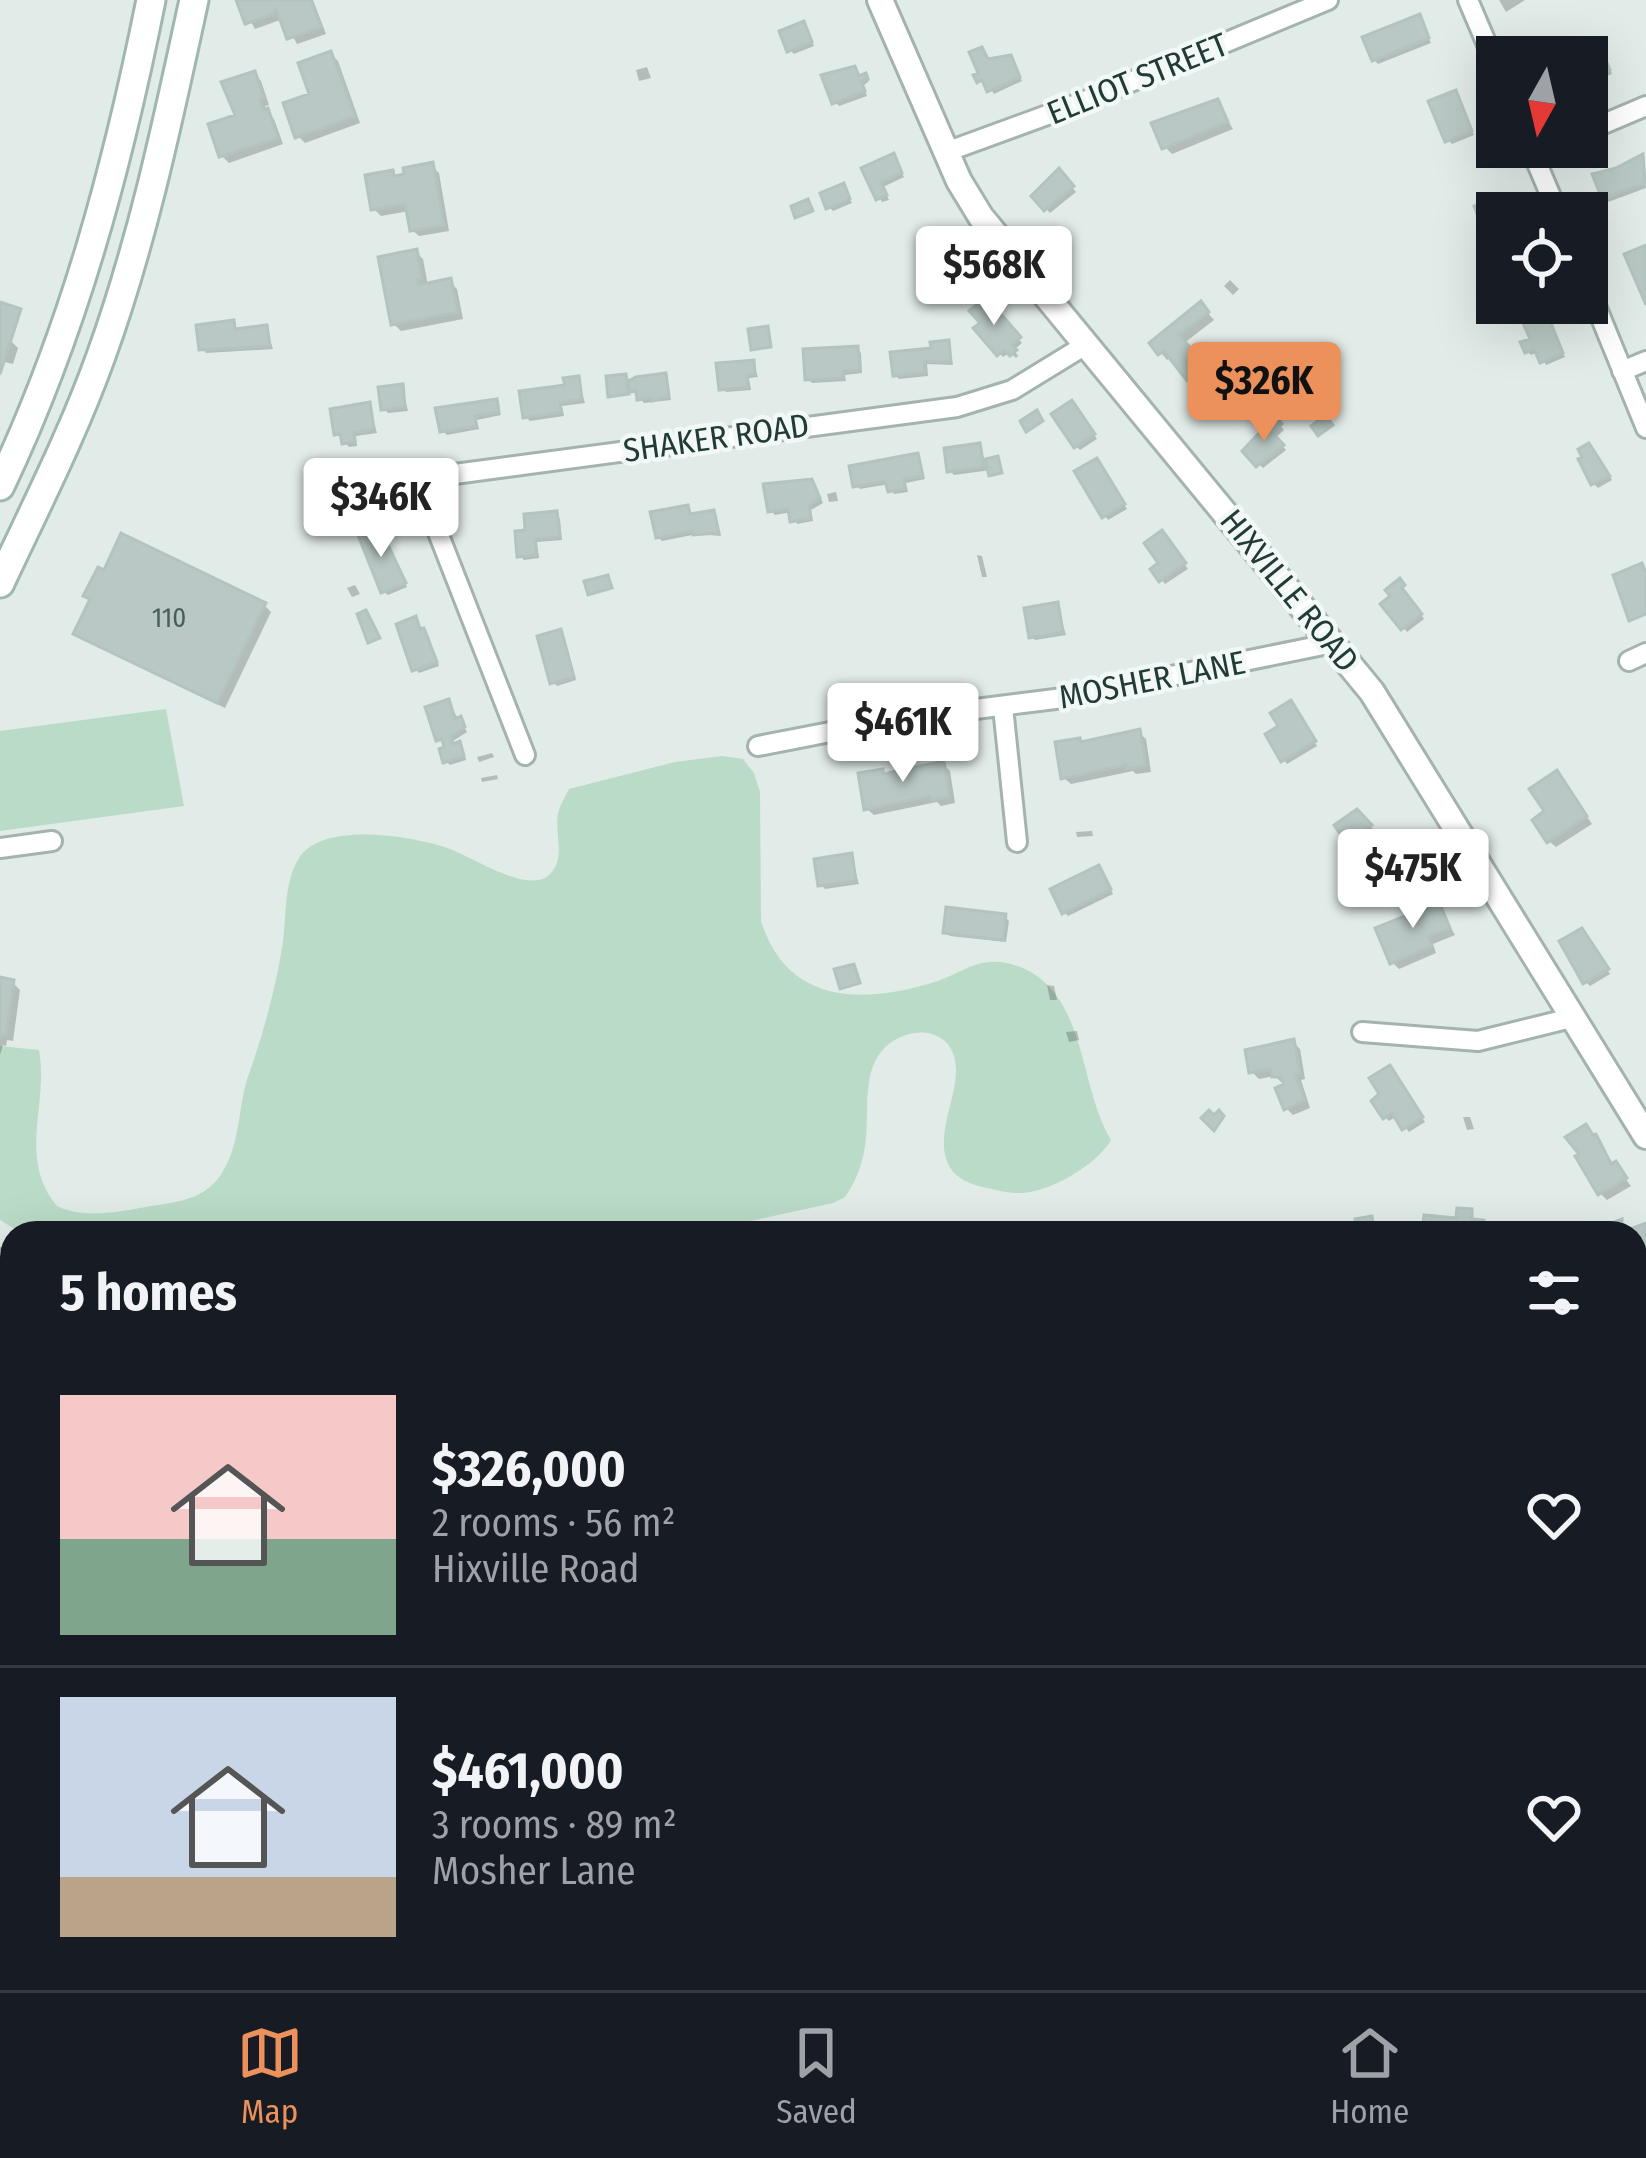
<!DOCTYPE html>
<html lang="en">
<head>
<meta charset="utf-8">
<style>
	:root { --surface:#171b24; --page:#242831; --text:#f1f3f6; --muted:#9ea1a6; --line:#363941; --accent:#ed915c }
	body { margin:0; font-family:"Fira Sans Condensed",sans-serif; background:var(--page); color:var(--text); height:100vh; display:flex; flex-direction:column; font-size:45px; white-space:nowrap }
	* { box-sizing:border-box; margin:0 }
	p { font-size:39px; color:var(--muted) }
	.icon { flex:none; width:66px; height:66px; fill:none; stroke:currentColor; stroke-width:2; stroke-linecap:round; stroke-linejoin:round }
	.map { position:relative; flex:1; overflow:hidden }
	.details { position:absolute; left:0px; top:1221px; width:1647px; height:771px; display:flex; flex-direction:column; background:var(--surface); border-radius:36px 36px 0 0; box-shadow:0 12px 48px #0002 }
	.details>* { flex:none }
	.needle { width:78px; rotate:188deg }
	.buttons { position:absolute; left:1476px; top:36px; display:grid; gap:24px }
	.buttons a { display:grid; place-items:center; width:132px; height:132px; border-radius:0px; background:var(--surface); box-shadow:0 12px 48px #0002; font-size:60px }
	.price { position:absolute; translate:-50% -102px; padding:0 27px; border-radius:12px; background:#fff; color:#222; font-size:39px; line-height:78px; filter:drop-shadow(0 3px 6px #0008) }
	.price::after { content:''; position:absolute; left:50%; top:72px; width:36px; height:27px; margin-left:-18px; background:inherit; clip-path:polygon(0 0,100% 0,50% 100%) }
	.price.active { background:var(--accent); color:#111 }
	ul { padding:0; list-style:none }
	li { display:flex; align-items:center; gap:36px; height:300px; padding:0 60px }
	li+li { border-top:3px solid var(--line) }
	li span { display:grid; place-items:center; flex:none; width:336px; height:240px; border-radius:0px; color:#555 }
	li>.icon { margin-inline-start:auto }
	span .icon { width:144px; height:144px; fill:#fffc; stroke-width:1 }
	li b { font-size:51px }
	h2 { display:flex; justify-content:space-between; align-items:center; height:144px; padding:0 60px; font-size:51px }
	.tab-bar { display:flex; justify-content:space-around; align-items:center; height:168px; border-top:3px solid var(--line); background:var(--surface); font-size:33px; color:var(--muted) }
	.tab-bar a { display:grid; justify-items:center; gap:6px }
	.tab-bar .active { color:var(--accent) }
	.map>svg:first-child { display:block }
</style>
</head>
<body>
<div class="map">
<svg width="1646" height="1990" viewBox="0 0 1646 1990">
	<rect width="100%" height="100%" fill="#e1ebe8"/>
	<path fill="#badbc7" d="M166 709 184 806 0 831V731Z
		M722 756 743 759 754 773 760 792 761 921C788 1007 866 1004 938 981 955 975 972 963 990 962 1007 960 1029 969 1042 980 1086 1017 1082 1092 1111 1140 1097 1165 1047 1194 1018 1193 1006 1193 993 1189 982 1187 970 1184 958 1179 951 1169 932 1140 957 1100 956 1069 955 1030 917 1024 890 1043 861 1065 869 1107 866 1138 864 1160 857 1180 845 1197L833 1203 695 1233H21L0 1220V1046L39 1050C49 1104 17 1158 57 1206 83 1219 118 1212 146 1207 175 1202 202 1201 220 1176 242 1145 237 1104 250 1071 264 1031 275 990 282 948 287 920 283 883 299 858 323 821 411 836 447 848 470 855 527 895 549 875 567 858 554 834 558 814 560 805 565 797 569 789L675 762Z"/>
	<path fill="#0003" d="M239 0H313L326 34 297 44 283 19 255 29Z
		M1499 0H1525L1506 12Z
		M1419 17 1431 43 1378 64 1374 60Z
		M804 25 814 46 794 54 790 50Z
		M1600 47 1612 74 1587 85V57H1582Z
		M982 50 989 62 1010 58 1022 81 994 94 987 84 980 81Z
		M331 54 338 61 360 123 305 143 298 136Z
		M647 67 651 78 639 81 636 70Z
		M854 69 860 79 865 77 869 81 863 86 867 96 839 106 835 102Z
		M254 74 261 81 269 105 265 106 266 111 274 119 283 144 229 163 222 156Z
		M1459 98 1474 135 1452 144 1448 140Z
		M1217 103 1233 129 1172 154 1165 147Z
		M893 157 904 177 883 187 889 200 882 202 865 169Z
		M1643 163 1646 188 1608 202 1604 198Z
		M432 166 439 173 449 231 419 236 412 230 409 211 381 216 374 209 392 173 397 178Z
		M1059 172 1076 192 1050 213 1035 196Z
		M843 186 852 203 833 211 829 207Z
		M416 252 423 259 428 286 450 282 457 289 463 319 401 331 394 324Z
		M1230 280 1239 289 1233 295 1224 286Z
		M985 301 1022 343 1014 350 1018 356 1016 358 1010 352 1003 357 978 329 984 323Z
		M1201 305 1214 320 1183 344 1211 374 1204 384 1196 386 1172 357 1167 360 1153 343Z
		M0 309 20 312 11 341 18 348 13 364 5 362 0 376Z
		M1545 315 1565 357 1546 365 1538 352 1531 355 1527 351Z
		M233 323 238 331 266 328 273 349 206 353 202 348Z
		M948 343 953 365 927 364 928 376 899 379 895 375Z
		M857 349 861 353 862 373 845 375 846 381 812 383 808 379Z
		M753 363 758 377 749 378 751 390 726 392 721 388Z
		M665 376 671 400 644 403 627 385 628 394 612 396 627 384Z
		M578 379 585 403 562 406 564 416 530 421 525 416Z
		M402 387 408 411 388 413 384 409Z
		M495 403 501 415 477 420 479 429 447 435 443 431Z
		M369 406 377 433 356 436 357 446 349 447 337 434Z
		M1075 408 1097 439 1080 450 1076 446Z
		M1275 420 1284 430 1275 438 1286 450 1263 468 1246 451Z
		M979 446 985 462 998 460 1002 474 993 476 991 470 954 475 950 471Z
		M1597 455 1612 480 1598 488 1594 484Z
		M917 456 925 479 906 483 908 492 894 494 889 484 860 489 856 485Z
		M1101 466 1127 509 1108 520 1078 473Z
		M818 492 823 503 811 510 813 521 797 524 792 512 775 515 771 511Z
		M827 494 836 492 838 501 829 502Z
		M687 508 692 517 713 513 721 536 697 534 662 541 658 537Z
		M556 514 560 519 562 540 537 542 539 558 524 560 520 556Z
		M379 530 407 587 388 595 383 591Z
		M1166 537 1188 569 1165 584 1154 570 1162 564Z
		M977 555 982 556 987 577H982Z
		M105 574 264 605 271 612 225 708 84 640 77 633Z
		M1400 582 1424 619 1407 632 1385 604Z
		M355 585 360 594 352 597 347 588Z
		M1057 605 1066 635 1035 640 1031 636Z
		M415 620 428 635 439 666 419 673 415 669Z
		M560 633 576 680 557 686 553 682Z
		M448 703 467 732 453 741 463 749 466 760 450 765 446 761V743L439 740Z
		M1295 708 1317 746 1287 764 1284 760 1282 727Z
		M1139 733 1146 739 1151 772 1136 774 1133 771 1071 784 1064 778 1083 744Z
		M492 753 494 757 479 762 477 757Z
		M943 764 950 771 955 803 941 806 937 802 874 815 867 809 882 772 886 776Z
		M497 775 498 779 482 782 481 778Z
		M1563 781 1592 824 1556 847 1549 841 1548 812Z
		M1356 813 1374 830 1366 836 1392 866 1376 877 1338 826Z
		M1092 831 1093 836 1077 837 1076 832Z
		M851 857 859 884 825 889 821 885Z
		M1103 873 1113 894 1068 916 1064 912Z
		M1436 901 1455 935 1433 944 1436 953 1399 969 1392 962Z
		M1005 917 1009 921 1006 942 950 936 946 932Z
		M1585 936 1610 974 1590 986 1586 982Z
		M0 980 13 983 20 990 13 1041 7 1040 6 1046 3 1045 0 1055Z
		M1047 985 1054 986 1057 1000H1050Z
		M1066 1032 1077 1031 1079 1040 1069 1042Z
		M1293 1042 1300 1049 1305 1079 1301 1080 1310 1108 1293 1115 1286 1108V1087L1275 1076 1259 1079 1252 1072Z
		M1394 1072 1425 1122 1409 1132 1397 1116 1389 1121 1385 1117Z
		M1463 1117H1470L1474 1129 1467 1130Z
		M1586 1128 1631 1186 1607 1200 1600 1193Z
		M1635 1465 1646 1471V1507L1638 1533Z
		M512 1980H551L552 1981 542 1990H516Z
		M1111 1980H1120L1119 1990 1110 1988Z"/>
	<path fill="#b9c8c4" stroke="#b3c4bf" stroke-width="3" d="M236 0H311L321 27 287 39 276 9 273 14 245 24Z
		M1420 14 1429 38 1372 61 1362 37Z
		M804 21 812 42 787 52 779 31Z
		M1597 40 1610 70 1587 80V57H1575L1574 46Z
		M982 47 988 59 1011 55 1020 77 987 92 982 80 977 83 973 75 978 73 969 52Z
		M331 51 355 116 295 138 283 103 309 94 298 63Z
		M855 66 859 76 866 73 868 79 861 81 865 91 832 104 821 75Z
		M255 71 264 98 260 99 263 110 268 108 278 138 219 157 208 124 235 115 221 82Z
		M1456 90 1472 131 1445 142 1428 101Z
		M1218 99 1228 122 1162 149 1151 123Z
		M894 153 902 173 881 182 887 195 876 200 861 168Z
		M1643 154 1645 183 1602 199 1592 174 1616 168Z
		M433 162 444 225 410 231 405 204 371 210 365 175 393 170 394 176 404 174 403 168Z
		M1059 168 1074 186 1044 211 1031 196Z
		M844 183 850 199 826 209 820 193Z
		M1498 197 1504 213H1497L1496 263 1474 206Z
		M808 199 813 211 795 218 791 206Z
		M1646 245V305L1624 254Z
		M417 249 422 279 417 280 418 285 451 278 458 312 391 325 378 257Z
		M986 297 1021 337 1012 345 1017 350 1010 356 1004 350 997 356 973 328 980 323 969 311Z
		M1201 301 1209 312 1179 335 1207 366 1201 370 1204 373 1187 381 1164 351 1158 355 1149 343Z
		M0 302 21 309 0 374Z
		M1546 311 1563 353 1540 363 1534 349 1525 353 1520 342 1530 339 1522 321Z
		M234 320 235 329 267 325 270 346 199 350 196 325Z
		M768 326 771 347 751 350 748 329Z
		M949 340 951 362 924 361 925 373 893 376 890 352 931 348 930 342Z
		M858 346 860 370 843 371V378L805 380 803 349Z
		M754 360 755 374 747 375 748 387 719 390 716 363Z
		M666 373 669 396 652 401V398L637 400 636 391 630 392 628 381 636 377Z
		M626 374 629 394 608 397 606 376Z
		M579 376 582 399 560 403 561 412 523 418 519 391 565 385 563 378Z
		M403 384 405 407 381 410 378 387Z
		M497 399 499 412 475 416 476 426 440 432 435 408Z
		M1072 400 1095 434 1074 448 1051 414Z
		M370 402 374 429 354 433 355 442 342 444 340 434 334 435 330 409Z
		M1037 410 1043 421 1026 432 1020 421Z
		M1325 415 1333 425 1318 436 1311 426Z
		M1275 416 1282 424 1273 433 1284 445 1256 467 1242 451Z
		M980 443 984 467 947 472 944 448Z
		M1589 443 1610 476 1591 485 1578 459 1582 457 1578 449Z
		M918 453 923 476 904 479 905 488 888 492 885 481 853 487 849 466Z
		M998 456 1002 473 989 476 985 459Z
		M1097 458 1125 504 1102 518 1074 471Z
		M812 479 820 498 809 506 811 518 790 522 788 509 768 512 763 484Z
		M688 505 690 514 714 510 719 533 693 535 692 531 656 538 650 512Z
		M557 511 560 537 535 539 536 555 517 557 515 531 525 530 524 514Z
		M379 526 406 583 381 593 358 535Z
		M1162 530 1186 563 1159 582 1150 569 1158 563 1144 543Z
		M121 533 266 603 217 703 73 634 90 599 83 596 98 567 104 570Z
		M1642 563 1646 573V614L1629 621 1613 575Z
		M608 575 612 588 588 595 584 581Z
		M1400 578 1405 585 1402 588 1422 614 1401 630 1380 604 1390 596 1385 590Z
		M1058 602 1063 632 1029 638 1024 608Z
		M366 610 380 638 368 643 357 614Z
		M416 616 420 629 424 628 437 662 412 671 396 624Z
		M561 629 574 677 550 684 537 636Z
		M449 699 455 719 461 716 465 727 451 737 453 744 460 741 464 756 443 763 439 749 444 747 442 739 436 741 425 707Z
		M1291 700 1316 741 1281 762 1265 734 1278 726 1270 713Z
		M1140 729 1146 765 1126 769V765L1061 779 1055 742 1080 738 1081 742Z
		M944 761 949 797 931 800 930 796 864 810 858 773 883 769V774Z
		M1557 770 1587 816 1547 843 1532 820 1544 811 1529 789Z
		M1357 809 1372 825 1364 830 1390 861 1369 875 1334 825Z
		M852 853 856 881 818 886 814 859Z
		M1099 865 1111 889 1062 914 1050 889Z
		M1437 897 1450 928 1428 937 1432 946 1390 964 1375 928 1415 912 1413 907Z
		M946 907 1006 914 1003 940 943 933Z
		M1582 928 1609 969 1583 984 1559 941Z
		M854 964 860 983 840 989 834 969Z
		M0 977 14 980 6 1035 1 1034 0 1039Z
		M1294 1039 1300 1073 1295 1074 1305 1100 1284 1110 1275 1088 1284 1084 1281 1077H1272L1271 1069 1249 1073 1245 1050Z
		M1390 1065 1423 1117 1402 1130 1392 1113 1383 1119 1371 1101 1379 1094 1369 1078Z
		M1209 1110 1214 1115 1219 1110 1224 1116 1214 1131 1201 1118Z
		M1586 1124 1593 1135 1596 1134 1611 1164 1616 1161 1627 1178 1598 1195 1575 1156 1579 1154 1565 1137Z
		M1457 1208 1472 1209V1219L1484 1220 1483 1233H1422L1424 1215 1456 1218Z
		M1372 1216 1374 1231 1395 1228 1396 1233H1357L1355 1219Z
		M1622 1219V1232L1646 1223V1248L1635 1252V1233H1607L1609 1224Z
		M1646 1348V1403L1635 1399V1375Z
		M1635 1462 1646 1468V1497L1635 1528Z
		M539 1980 528 1990H512L505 1982Z
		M741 1980H756L761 1990H733L731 1985Z"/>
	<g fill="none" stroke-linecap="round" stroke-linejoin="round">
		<g stroke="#a4b3af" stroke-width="24">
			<path id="minor" d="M1468 0 1497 68
				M1587 131 1646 106
				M1530 147 1558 213
				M946 152 1080 103 1328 0
				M1587 284 1646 428
				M1622 371 1646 361
				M417 479 525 755
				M331 485 417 479 957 407 1012 390 1087 344
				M1629 661 1646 653
				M1003 707 1017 842
				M758 746 897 719 1063 698 1333 643
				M0 848 52 841
				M1362 1032 1478 1041 1575 1017
				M1635 1299 1646 1295"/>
		</g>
		<g stroke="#a4b3af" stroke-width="30">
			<path id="tertiary" d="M880 0 959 181 981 217 1372 692 1646 1136
				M0 1262 12 1266
				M647 1980 659 1990"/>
		</g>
		<g stroke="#a0b6b1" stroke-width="33">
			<path id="secondary" d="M0 486C74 330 117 169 151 0
				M0 583C35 508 73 434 101 356 143 240 168 120 194 0"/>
		</g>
		<g stroke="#c1c8c7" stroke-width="42">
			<path id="motorway" d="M0 1772 12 1773
				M0 1811H12
				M311 1980 317 1990
				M375 1980 383 1990"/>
		</g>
		<use href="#minor" stroke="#fff" stroke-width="18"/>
		<use href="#tertiary" stroke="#fff" stroke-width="24"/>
		<use href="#secondary" stroke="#fff" stroke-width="27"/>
		<use href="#motorway" stroke="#2f6661" stroke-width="36"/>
	</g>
	<g text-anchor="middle" stroke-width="9" stroke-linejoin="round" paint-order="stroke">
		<g font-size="27" fill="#485e5a">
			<text x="169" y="627">110</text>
		</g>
		<g font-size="33" fill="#223b37" stroke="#f1f8f5">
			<text transform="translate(1137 78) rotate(-22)" y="12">ELLIOT STREET</text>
			<text transform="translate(716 437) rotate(-8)" y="12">SHAKER ROAD</text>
			<text transform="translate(1290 590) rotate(51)" y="12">HIXVILLE ROAD</text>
			<text transform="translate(1152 679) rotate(-11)" y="12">MOSHER LANE</text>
		</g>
	</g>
</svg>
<div class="buttons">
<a><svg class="needle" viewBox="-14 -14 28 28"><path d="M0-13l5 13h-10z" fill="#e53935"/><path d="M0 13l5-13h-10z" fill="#9ea1a6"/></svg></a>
<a><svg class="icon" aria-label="locate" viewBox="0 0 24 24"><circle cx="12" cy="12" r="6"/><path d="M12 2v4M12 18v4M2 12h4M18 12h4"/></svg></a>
</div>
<b class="price" style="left:994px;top:328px">$568K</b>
<b class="price active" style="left:1264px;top:444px">$326K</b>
<b class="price" style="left:381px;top:560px">$346K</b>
<b class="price" style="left:903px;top:785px">$461K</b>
<b class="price" style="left:1413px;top:931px">$475K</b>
<section class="details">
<h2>5 homes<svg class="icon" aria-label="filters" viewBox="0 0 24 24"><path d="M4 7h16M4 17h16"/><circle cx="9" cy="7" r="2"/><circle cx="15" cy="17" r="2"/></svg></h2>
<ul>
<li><span style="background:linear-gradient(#f6c9c9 60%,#7fa58c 0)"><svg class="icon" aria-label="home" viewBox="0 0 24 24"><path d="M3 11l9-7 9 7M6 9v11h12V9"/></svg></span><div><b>$326,000</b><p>2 rooms · 56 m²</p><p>Hixville Road</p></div><svg class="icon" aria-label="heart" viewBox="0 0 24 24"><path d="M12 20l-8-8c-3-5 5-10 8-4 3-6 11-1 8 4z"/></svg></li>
<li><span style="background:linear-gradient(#c9d6e8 75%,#b9a48a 0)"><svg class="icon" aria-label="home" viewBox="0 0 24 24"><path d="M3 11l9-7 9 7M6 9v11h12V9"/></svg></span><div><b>$461,000</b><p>3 rooms · 89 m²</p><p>Mosher Lane</p></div><svg class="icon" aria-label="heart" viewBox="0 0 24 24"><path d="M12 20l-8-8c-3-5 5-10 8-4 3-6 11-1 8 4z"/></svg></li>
</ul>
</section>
</div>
<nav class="tab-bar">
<a class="active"><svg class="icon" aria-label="map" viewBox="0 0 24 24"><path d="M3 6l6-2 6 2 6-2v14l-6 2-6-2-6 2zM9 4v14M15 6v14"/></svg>Map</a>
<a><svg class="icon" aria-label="saved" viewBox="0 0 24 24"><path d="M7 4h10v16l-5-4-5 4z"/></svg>Saved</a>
<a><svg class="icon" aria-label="home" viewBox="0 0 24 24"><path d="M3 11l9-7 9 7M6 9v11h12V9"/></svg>Home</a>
</nav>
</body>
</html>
